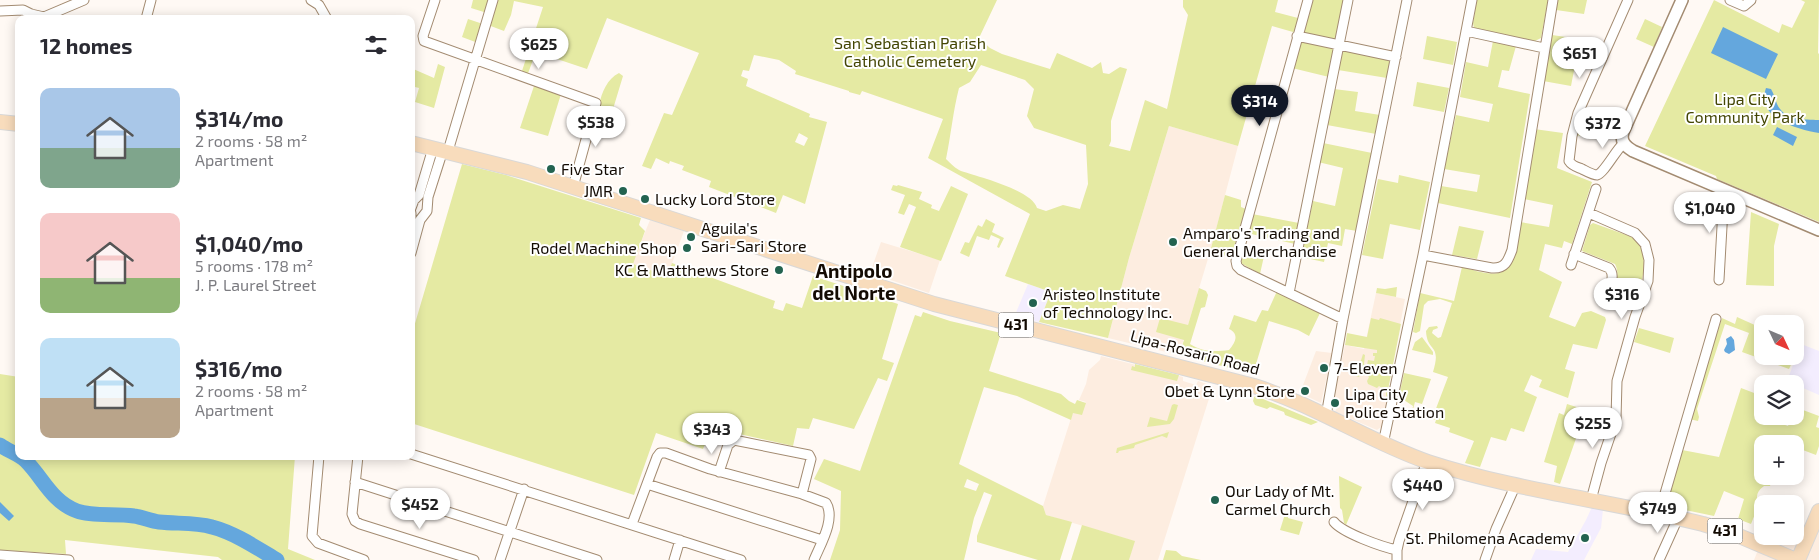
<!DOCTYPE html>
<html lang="en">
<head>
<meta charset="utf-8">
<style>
	:root { --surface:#fff; --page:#f2f2f3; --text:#2b2b33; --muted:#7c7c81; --accent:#111827 }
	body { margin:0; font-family:"Exo 2",sans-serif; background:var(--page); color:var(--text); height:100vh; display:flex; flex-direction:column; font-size:19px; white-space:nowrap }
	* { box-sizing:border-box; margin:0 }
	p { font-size:16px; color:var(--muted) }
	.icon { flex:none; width:28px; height:28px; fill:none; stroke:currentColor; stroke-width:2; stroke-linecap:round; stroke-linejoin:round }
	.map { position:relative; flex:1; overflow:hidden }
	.sheet { position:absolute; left:15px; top:15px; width:400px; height:445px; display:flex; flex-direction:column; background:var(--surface); border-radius:10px; box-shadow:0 2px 12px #0003 }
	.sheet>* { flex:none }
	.needle { width:32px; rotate:134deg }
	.fabs { position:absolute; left:1754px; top:315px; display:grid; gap:10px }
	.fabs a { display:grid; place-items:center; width:50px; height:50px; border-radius:10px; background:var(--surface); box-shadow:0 2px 12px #0003; font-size:25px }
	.price { position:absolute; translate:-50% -42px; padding:0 11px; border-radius:18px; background:#fff; color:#222; font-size:16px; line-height:32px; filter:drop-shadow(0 1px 2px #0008) }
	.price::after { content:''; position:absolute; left:50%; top:30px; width:15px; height:11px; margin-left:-8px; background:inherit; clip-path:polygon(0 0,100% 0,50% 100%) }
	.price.current { background:var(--accent); color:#fff }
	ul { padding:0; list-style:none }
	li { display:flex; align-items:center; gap:15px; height:125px; padding:0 25px }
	li span { display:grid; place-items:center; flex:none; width:140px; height:100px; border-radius:10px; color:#555 }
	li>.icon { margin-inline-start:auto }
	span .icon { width:60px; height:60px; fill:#fffc; stroke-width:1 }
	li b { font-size:21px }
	h2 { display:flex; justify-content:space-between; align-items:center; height:60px; padding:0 25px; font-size:21px }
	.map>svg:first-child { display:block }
</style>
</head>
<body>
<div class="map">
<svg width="1819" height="560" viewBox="0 0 1819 560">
	<rect width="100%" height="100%" fill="#fff9f4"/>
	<path fill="#fdede0" d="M1169 126 1238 146 1210 252 1179 355 1108 338 1129 258Z
		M650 220 684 231 667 277 632 264Z
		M881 242 940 260 929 293 870 273Z
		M1376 293 1405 299 1386 399V410L1381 427 1377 430 1335 412 1340 400 1334 397 1345 345 1364 349Z
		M1316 351 1332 353 1321 403 1300 393Z
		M1101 356 1183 377V381L1196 385 1198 381 1213 386 1158 560H1129L1134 541 1046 515 1043 506 1073 412 1086 402 1079 400 1086 384 1089 370 1100 360Z
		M1819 528V560H1797L1773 550 1779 536H1795V534L1807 539Z
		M1760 545 1795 560H1754Z"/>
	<path fill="#f3edfe" d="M1028 284 1051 292 1039 322 1015 315Z
		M1801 344 1819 351V395L1787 381Z
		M1592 507 1603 509 1601 528 1584 560H1531L1536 549 1568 552 1586 520Z"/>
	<path fill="#e5eaa3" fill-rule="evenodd" d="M473 0H491L487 13 471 8Z
		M496 0H997L979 38 990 48 1002 54 1050 69 1057 53 1092 68 1101 62 1103 73 1109 74 1120 67 1127 69 1111 121V141L1109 146 1130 151 1145 100 1167 109 1188 15 1183 7V0H1278L1275 12 1298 18 1295 31 1293 32 1272 26 1238 146 1169 126 1129 258 1108 338 1039 322 1051 292 1005 276 1030 214 928 158 943 119 862 91 860 95 849 92V91L795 74 796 71 779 60 754 55 749 71 743 70 741 76 748 79 746 86 810 114 809 117 827 122 805 204 783 195 776 213 709 187 711 181 682 170 684 166 670 161 669 164 656 158 651 169 642 166 664 113 672 115 699 53 607 18 587 69 536 52 527 76 521 74 543 7 514 1 511 15 504 31 488 25ZM981 65 1025 80 1034 89 1027 116 1034 128 1086 145 1088 184 1080 209 1063 205 1046 211 1037 208C1032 190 979 177 961 171 956 169 950 163 946 159 951 135 953 111 959 88L970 82ZM799 133 808 138 804 146 795 142Z
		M1311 0H1344L1337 37 1334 40 1304 33 1303 31Z
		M1477 0H1548L1541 38 1535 41 1474 28 1473 23Z
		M1558 0H1587L1584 14 1556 10Z
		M1714 0 1779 33 1782 24 1792 28 1805 2 1801 0H1819L1818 53 1819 54V222L1717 179 1716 176 1645 146Z
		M468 19 483 24 478 43 462 37Z
		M1645 19 1662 27 1654 47 1636 39Z
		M1552 35 1580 39 1571 86 1543 81Z
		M1427 36 1457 42 1453 65 1423 59Z
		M1301 41 1333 48 1334 52 1329 77 1292 68Z
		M1493 41 1516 46 1509 71 1502 70 1498 87 1530 94 1510 218 1438 203 1441 186 1477 192 1480 175 1444 169 1456 115 1489 122 1493 104 1460 97 1466 62 1488 67Z
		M1346 50 1389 59 1390 62 1387 78 1338 70 1341 54Z
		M438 64 445 67 434 108 415 102 419 88 411 86V68L434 78Z
		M619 73 623 76 613 109 599 105C602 92 607 79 619 73Z
		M1417 82 1449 88 1444 112 1413 106Z
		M534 86 561 94 548 136 520 128Z
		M1334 89 1358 92 1355 111 1380 115 1376 134 1327 125Z
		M1585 109 1601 116 1591 138 1576 135Z
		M1534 129 1563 133 1557 168 1592 182 1572 244 1564 241 1562 248 1545 244 1539 270 1562 282 1549 317 1575 327 1582 313 1591 311 1605 317 1606 320 1597 349 1573 344 1565 369 1575 372 1568 398 1539 387 1542 380 1531 375 1524 391 1537 397 1524 432 1511 428 1506 441 1491 437 1480 467 1465 463 1474 441 1449 432 1450 428 1435 423 1436 420 1432 419 1448 377 1433 372C1442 343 1427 353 1426 331L1429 327 1437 326 1438 328 1433 330 1432 333 1438 338 1441 337 1452 303 1440 299 1428 301 1424 305 1420 331 1416 333 1413 332 1420 293 1454 301 1462 267C1478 271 1497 280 1510 266L1520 222 1549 227 1553 205 1524 199Z
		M1323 143 1372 153 1357 231 1345 229 1342 246 1328 243 1324 262 1301 257 1313 201 1335 206 1343 168 1318 162Z
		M462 164 506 175 641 218 639 225 645 231 633 264 667 276 672 263 775 301 773 308 783 311 786 303 802 308 813 276 898 304 882 359 894 363 887 381 878 378 854 429 813 418 809 429 797 428 793 446 712 428 703 449 656 433 634 495 411 423V337Z
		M1399 175 1430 182 1420 230 1390 224 1383 259 1362 255 1378 179 1398 183Z
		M893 185 897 186 898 185 922 192 919 199 932 205 931 208 939 211 951 186 968 194 941 261 900 247 916 207 909 204 904 215 898 213 905 195 891 190Z
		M1225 195 1241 200V207L1246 209 1231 257 1210 252Z
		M1751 212 1779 224 1774 246V286L1746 285Z
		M1252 214 1299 223 1295 244 1247 233Z
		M986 219 995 224 992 232 1004 238 999 248 997 247 1000 239 991 235 989 240 977 236 969 257 960 253 965 242 969 243 978 225 982 227Z
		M1593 223 1632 237C1654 252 1640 290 1633 310L1609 301C1614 289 1621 276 1615 264L1582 251 1590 225Z
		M1459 226 1484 231 1477 259 1452 255Z
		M1244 250 1264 256 1260 274 1241 263Z
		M1397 287 1396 297 1376 293 1377 288 1385 289Z
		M1199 288 1206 291 1208 295 1205 307 1201 308 1190 344C1202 352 1214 352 1229 350 1235 343 1240 334 1229 329L1234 315 1256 322 1262 310 1268 311 1277 291 1320 313 1309 336 1298 330 1269 321 1253 374 1179 355 1184 340 1156 332 1160 318 1188 325Z
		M923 312 950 321 1001 333 989 371 1061 394 1069 401 1075 404 1077 400 1086 403 1082 415 1073 413 1071 420 1017 396 984 387 959 464 1043 506 1046 515 1072 522 1060 560H1038L977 542V536L992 495 984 492 974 518 964 560H830L840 530 841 491 814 479 824 459 860 471 915 315 921 317ZM967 479 979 484 976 491 964 487Z
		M1737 317 1757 326V333L1762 334V356H1795V338H1799L1800 345 1789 369 1742 352 1749 333 1725 324 1697 409 1699 417 1698 421 1689 419 1722 318 1735 324Z
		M1371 318 1379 320 1380 318 1401 324 1386 400V391L1379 386 1377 388 1368 384 1367 381 1369 377 1367 375 1368 373 1365 372 1362 376 1360 375 1359 377 1356 376 1363 354 1365 355 1364 364 1367 365 1368 360 1374 361 1375 356H1373V353H1377V350L1345 345 1347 333 1367 337Z
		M1639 328 1674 338 1670 353 1634 342Z
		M1422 337 1433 352V355L1412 350 1415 342Z
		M1135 364 1179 375 1177 381 1131 370 1132 366 1135 367Z
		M1404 373 1431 379 1422 404 1415 402 1410 421 1413 406 1401 398 1402 396H1399Z
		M0 374 19 377V456H295L288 549 315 560H222L218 557 65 540 66 554 0 550Z
		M1741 388 1762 396V416H1773L1771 420 1788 426 1792 416H1795V407L1819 416 1816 427 1819 428V446L1816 455 1795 447V444H1762V476H1773L1770 486H1764C1757 491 1755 497 1759 504L1751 524 1738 519 1744 499 1724 491 1714 516 1666 506 1682 450 1719 457Z
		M1256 396 1318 422 1311 425 1285 415 1284 412 1270 407 1267 409 1255 405 1253 401 1254 397Z
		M1174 404 1178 405 1174 419 1170 424 1147 427 1150 417 1167 421 1172 405Z
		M1567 404 1586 410 1560 484 1554 482 1557 466 1544 462 1559 413 1564 415Z
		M1169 432 1167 438 1162 436 1135 445 1134 448 1119 451 1118 453H1116L1117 448Z
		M1339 476 1362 487 1346 525 1344 523 1342 510 1340 508Z
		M1285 514 1288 515V518L1303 522 1299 535 1280 530Z
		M1082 525 1135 541 1129 560H1071Z
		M1166 550 1176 551 1182 556 1201 560H1163Z"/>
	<path fill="#64a7dd" d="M1723 27 1778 54 1766 79 1711 53Z
		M1766 88 1771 89C1774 94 1775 99 1777 104 1785 121 1803 119 1819 120V133C1799 130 1755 118 1766 88Z
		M1777 127 1797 137 1793 146 1773 135Z
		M1731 336 1734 340 1735 350 1729 354 1725 352 1724 350 1727 344 1726 339Z
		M0 502 14 516 9 521 0 513Z"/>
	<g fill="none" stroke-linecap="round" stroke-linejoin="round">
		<path stroke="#64a7dd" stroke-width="15" d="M0 445C8 451 19 454 26 461 43 478 52 502 77 511 93 517 116 513 134 516 142 517 151 521 159 522 177 524 195 522 212 527 235 533 257 548 277 560"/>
		<g stroke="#a38b71" stroke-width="11">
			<path id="minor" d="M311 0 319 5 327 19
				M435 0 423 36 424 41 596 103 573 187
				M1308 0 1236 261 1237 266 1241 270 1343 319
				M1730 0 1744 6 1751 0
				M0 11 23 10 31 14 44 17 84 0
				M146 19 151 0
				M1466 31 1544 48
				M1297 36 1396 57
				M1623 144C1616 150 1604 173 1597 175 1593 175 1586 171 1582 169 1577 167 1572 166 1569 161L1572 136 1578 113 1628 0
				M448 151 493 0
				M411 208 414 200 419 195 433 148
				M411 213V220
				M1589 213 1635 233 1645 244 1649 260 1648 281 1635 317 1617 381 1616 419 1601 463 1591 500
				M411 253 420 220 427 211 428 197 443 150
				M1574 254 1609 268C1615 275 1611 282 1609 289
				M1423 255 1492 268C1505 269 1508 261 1512 250L1553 0
				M1571 265 1596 189
				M1719 280 1724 191
				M1289 293 1348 0
				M1326 416 1343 319 1407 0
				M1383 444 1423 255 1472 0
				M411 454 741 560
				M319 456 312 536 318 543 364 560
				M358 456 352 514 355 521 360 524 474 560
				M719 472 728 445 734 440 809 455 811 459 802 494
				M355 482 597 560
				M647 484 822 540
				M1659 514 1716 319
				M1334 522C1343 533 1382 547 1397 550
				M632 524 657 457 660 453H666L710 469 802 494 826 503C836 519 820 545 814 560
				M0 555 69 560
				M500 560 524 489
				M674 560 680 540
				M1397 560V550L1399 541 1427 461
				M1485 560 1496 529 1516 484
				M1659 560 1678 518"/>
		</g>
		<g stroke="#a38b71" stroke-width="14">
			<path id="tertiary" d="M1682 0 1623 132C1620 141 1625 146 1633 151L1819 230"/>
		</g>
		<g stroke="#d9d8d7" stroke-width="16">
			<path id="primary" d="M0 122 19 124
				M411 143 527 172 934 304 1254 386C1315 405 1368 441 1428 462 1517 491 1612 501 1703 524L1732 533 1796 560
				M1798 560 1819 511"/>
		</g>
		<use href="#minor" stroke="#fff" stroke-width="9"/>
		<use href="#tertiary" stroke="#fff" stroke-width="11"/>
		<use href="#primary" stroke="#f8dcbc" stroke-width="14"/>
	</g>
	<g fill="#236350" stroke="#fff" stroke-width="2">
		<circle cx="551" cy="169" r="5"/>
		<circle cx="623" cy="191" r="5"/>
		<circle cx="645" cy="199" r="5"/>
		<circle cx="691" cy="237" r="5"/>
		<circle cx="1173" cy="242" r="5"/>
		<circle cx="687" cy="248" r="5"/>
		<circle cx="779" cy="270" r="5"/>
		<circle cx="1033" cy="303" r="5"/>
		<circle cx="1324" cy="368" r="5"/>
		<circle cx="1305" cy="391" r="5"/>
		<circle cx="1335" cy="403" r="5"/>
		<circle cx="1215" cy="500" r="5"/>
		<circle cx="1585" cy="538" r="5"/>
	</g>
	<g text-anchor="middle" stroke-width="4" stroke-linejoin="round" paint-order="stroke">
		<g fill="#fff" stroke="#5a544f" stroke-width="1">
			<rect x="998.5" y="312.5" width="35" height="25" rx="4"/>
			<rect x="1707.5" y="518.5" width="35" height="25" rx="4"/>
		</g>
		<g font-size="15" font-weight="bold" fill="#130b03">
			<text x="1016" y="330">431</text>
			<text x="1725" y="536">431</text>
		</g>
		<g font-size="16" fill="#444604" stroke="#fff">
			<text x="910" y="49">San Sebastian Parish<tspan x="910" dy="18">Catholic Cemetery</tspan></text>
			<text x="1745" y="105">Lipa City<tspan x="1745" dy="18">Community Park</tspan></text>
		</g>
		<g font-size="16" fill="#130b03" stroke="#fff" text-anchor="start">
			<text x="561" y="175">Five Star</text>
			<text x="613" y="197" text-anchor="end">JMR</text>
			<text x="655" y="205">Lucky Lord Store</text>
			<text x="701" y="234">Aguila's<tspan x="701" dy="18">Sari-Sari Store</tspan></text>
			<text x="1183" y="239">Amparo's Trading and<tspan x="1183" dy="18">General Merchandise</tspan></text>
			<text x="677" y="254" text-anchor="end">Rodel Machine Shop</text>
			<text x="769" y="276" text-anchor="end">KC &amp; Matthews Store</text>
			<text x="1043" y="300">Aristeo Institute<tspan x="1043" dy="18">of Technology Inc.</tspan></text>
			<text x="1334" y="374">7-Eleven</text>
			<text x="1295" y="397" text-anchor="end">Obet &amp; Lynn Store</text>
			<text x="1345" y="400">Lipa City<tspan x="1345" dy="18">Police Station</tspan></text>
			<text x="1225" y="497">Our Lady of Mt.<tspan x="1225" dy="18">Carmel Church</tspan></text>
			<text x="1575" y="544" text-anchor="end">St. Philomena Academy</text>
		</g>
		<g font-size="16" fill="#130b03" stroke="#fff">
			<text transform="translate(1195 352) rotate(15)" y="6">Lipa-Rosario Road</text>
		</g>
		<g font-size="19" font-weight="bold" fill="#130b03" stroke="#fff">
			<text x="854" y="278">Antipolo<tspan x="854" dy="22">del Norte</tspan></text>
		</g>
	</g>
</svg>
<div class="fabs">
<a><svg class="needle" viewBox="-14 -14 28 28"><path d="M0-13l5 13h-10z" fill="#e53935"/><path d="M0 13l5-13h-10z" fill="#7c7c81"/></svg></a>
<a><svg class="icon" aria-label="layers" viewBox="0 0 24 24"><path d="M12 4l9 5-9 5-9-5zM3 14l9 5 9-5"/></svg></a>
<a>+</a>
<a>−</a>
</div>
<b class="price" style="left:539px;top:70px">$625</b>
<b class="price" style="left:1580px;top:79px">$651</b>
<b class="price current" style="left:1260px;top:127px">$314</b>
<b class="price" style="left:596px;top:148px">$538</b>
<b class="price" style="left:1603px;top:149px">$372</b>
<b class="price" style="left:1710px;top:234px">$1,040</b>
<b class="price" style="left:1622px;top:320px">$316</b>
<b class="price" style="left:1593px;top:449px">$255</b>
<b class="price" style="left:712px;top:455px">$343</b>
<b class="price" style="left:1423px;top:511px">$440</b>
<b class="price" style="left:420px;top:530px">$452</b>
<b class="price" style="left:1658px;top:534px">$749</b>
<section class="sheet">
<h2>12 homes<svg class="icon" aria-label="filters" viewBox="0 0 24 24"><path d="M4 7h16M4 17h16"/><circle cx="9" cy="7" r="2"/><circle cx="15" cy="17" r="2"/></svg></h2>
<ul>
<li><span style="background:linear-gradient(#a9c7e8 60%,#7fa58c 0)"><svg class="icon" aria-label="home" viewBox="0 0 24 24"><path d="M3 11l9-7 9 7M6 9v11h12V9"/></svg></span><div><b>$314/mo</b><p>2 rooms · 58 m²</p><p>Apartment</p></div></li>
<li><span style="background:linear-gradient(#f6c9c9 65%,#8fb573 0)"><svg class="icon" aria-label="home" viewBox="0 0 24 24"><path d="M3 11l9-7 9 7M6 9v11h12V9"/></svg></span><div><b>$1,040/mo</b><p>5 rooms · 178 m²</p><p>J. P. Laurel Street</p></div></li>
<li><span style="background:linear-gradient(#bfe0f5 60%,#b9a48a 0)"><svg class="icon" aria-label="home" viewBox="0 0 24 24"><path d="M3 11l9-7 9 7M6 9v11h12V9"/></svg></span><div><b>$316/mo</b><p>2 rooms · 58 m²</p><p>Apartment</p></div></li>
</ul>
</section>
</div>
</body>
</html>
